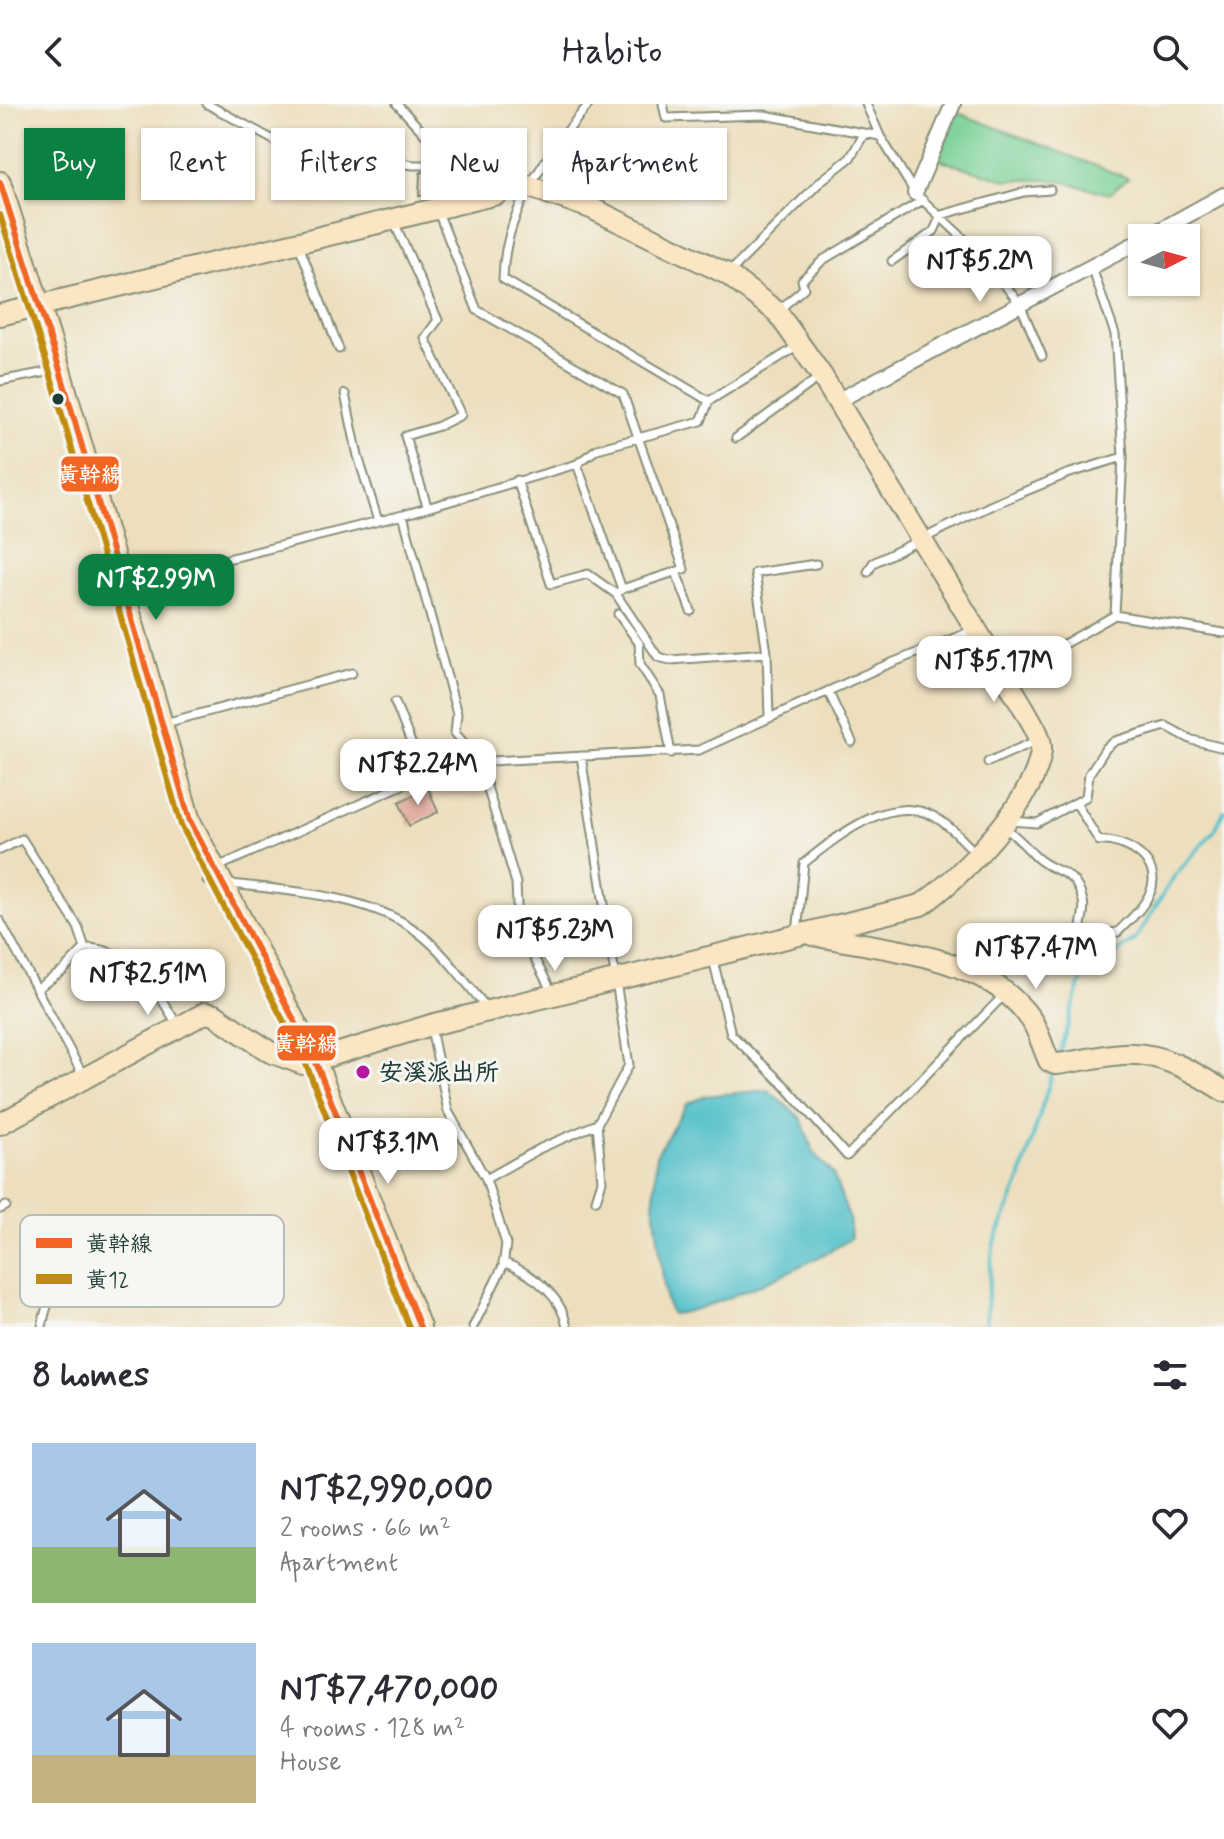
<!DOCTYPE html>
<html lang="en">
<head>
<meta charset="utf-8">
<style>
	:root { --surface:#fff; --page:#f7f7f7; --text:#2b2b33; --muted:#7c7c81; --accent:#0b8043 }
	body { margin:0; font-family:Mynerve,"LXGW WenKai TC",sans-serif; background:var(--page); color:var(--text); height:100vh; display:flex; flex-direction:column; font-size:30px; white-space:nowrap }
	* { box-sizing:border-box; margin:0 }
	p { font-size:26px; color:var(--muted) }
	.icon { flex:none; width:44px; height:44px; fill:none; stroke:currentColor; stroke-width:2; stroke-linecap:round; stroke-linejoin:round }
	.map { position:relative; height:1223px; overflow:hidden }
	.details { display:flex; flex-direction:column; background:var(--surface); flex:1 }
	.details>* { flex:none }
	.top-card { position:absolute; left:24px; top:24px; width:800px; height:72px; display:flex; gap:16px }
	.needle { width:52px; rotate:84deg }
	.controls { position:absolute; left:1128px; top:120px; display:grid; gap:16px }
	.controls a { display:grid; place-items:center; width:72px; height:72px; border-radius:0px; background:var(--surface); box-shadow:0 2px 6px #0004; font-size:40px }
	.price { position:absolute; translate:-50% -68px; padding:0 18px; border-radius:16px; background:#fff; color:#222; font-size:26px; line-height:52px; filter:drop-shadow(0 2px 4px #0008) }
	.price::after { content:''; position:absolute; left:50%; top:48px; width:24px; height:18px; margin-left:-12px; background:inherit; clip-path:polygon(0 0,100% 0,50% 100%) }
	.price.on { background:var(--accent); color:#fff }
	ul { padding:0; list-style:none }
	li { display:flex; align-items:center; gap:24px; height:200px; padding:0 32px }
	li span { display:grid; place-items:center; flex:none; width:224px; height:160px; border-radius:0px; color:#555 }
	li>.icon { margin-inline-start:auto }
	span .icon { width:96px; height:96px; fill:#fffc; stroke-width:1 }
	li b { font-size:34px }
	h2 { display:flex; justify-content:space-between; align-items:center; height:96px; padding:0 32px; font-size:34px }
	.tag { padding:0 28px; border-radius:0px; background:var(--surface); box-shadow:0 2px 6px #0004; font-size:28px; line-height:72px }
	.tag.on { background:var(--accent); color:#fff }
	header { display:flex; justify-content:space-between; align-items:center; height:104px; padding:0 32px; background:var(--surface); font-size:36px; font-weight:600 }
	.map>svg:first-child { display:block }
</style>
</head>
<body>
<header><svg class="icon" aria-label="back" viewBox="0 0 24 24"><path d="M15 5l-7 7 7 7"/></svg>Habito<svg class="icon" aria-label="search" viewBox="0 0 24 24"><circle cx="10" cy="10" r="6"/><path d="M15 15l6 6"/></svg></header>
<div class="map">
<svg width="1224" height="1223" viewBox="0 0 1224 1223">
	<rect width="100%" height="100%" fill="#f6f6f2"/>
	<filter id="ink" filterUnits="userSpaceOnUse"><feTurbulence type="fractalNoise" baseFrequency=".0125" numOctaves="2"/><feDisplacementMap in="SourceGraphic" scale="16" xChannelSelector="R" yChannelSelector="G"/><feConvolveMatrix kernelMatrix="1 2 1 2 8 2 1 2 1" color-interpolation-filters="sRGB"/></filter>
	<filter id="wash" filterUnits="userSpaceOnUse"><feTurbulence type="fractalNoise" baseFrequency=".006" numOctaves="4" result="noise"/><feDisplacementMap in="SourceGraphic" scale="32" xChannelSelector="R" yChannelSelector="G"/><feGaussianBlur stdDeviation="1.8" result="paint"/><feColorMatrix in="noise" values="0 0 0 0 0 0 0 0 0 0 0 0 0 0 0 0 0 1.4 0 .05"/><feComposite in="paint" operator="in"/></filter>
	<g filter="url(#wash)">
		<rect width="100%" height="100%" fill="#eddfbe"/>
		<path fill="#78d095" stroke="#4c8664" stroke-width="2" d="M953 7 1128 74 1109 90 1056 76H1006L934 54Z"/>
		<path fill="#52c0c9" stroke="#387e7e" stroke-width="2" d="M768 986 801 1014 814 1049 833 1070 849 1114 851 1134C825 1154 703 1209 672 1210L666 1197 654 1102 656 1051 687 1000 705 992Z"/>
		<g fill="none" stroke-linecap="round" stroke-linejoin="round">
			<path stroke="#52c0c9" stroke-width="4" d="M1058 954 1083 871 1135 836 1175 771 1215 726 1224 707
				M985 1223 993 1142 1019 1079 1052 970"/>
		</g>
		<g id="blocks">
			<path fill="#e1afa3" d="M420 68 452 69V88L419 92Z
				M428 684 438 708 409 722 399 698Z"/>
		</g>
	</g>
	<g filter="url(#ink)">
		<use href="#blocks" fill-opacity="0" stroke="#868e79" stroke-width="2"/>
		<g fill="none" stroke-linecap="round" stroke-linejoin="round">
			<g stroke="#868e79" stroke-width="11">
				<path id="lane" d="M207 0 279 39 413 61H453
					M397 0 453 61 506 79
					M589 0C547 52 504 105 503 175L709 297
					M663 0 666 14 764 11 880 32
					M866 0 880 32 915 89 979 149 1020 200 1042 252
					M438 108 477 206 623 290 684 465 622 485 577 360
					M394 118 438 216 425 234 461 311 439 322 405 332 427 402
					M298 139 339 245
					M892 157 934 127 941 111 1024 88 1050 86
					M729 169 822 76 850 54 863 32
					M778 207 804 184 802 176 823 156 923 96
					M0 277 57 266
					M345 290 358 352 378 417
					M736 334 821 272
					M517 376 551 480 588 470 616 490
					M403 411 457 610 455 629 479 656 516 779 518 823 553 890
					M676 468 691 507
					M868 468 873 459 992 401 1067 370 1123 353
					M124 481 403 411 577 360 597 345 701 317 709 297 798 242
					M622 485 616 490 658 553 670 556 767 549
					M618 510 639 539 640 560 660 591 671 649
					M1115 511 1224 529
					M1006 573 1115 511 1123 353 1115 230 1092 164
					M828 587 852 638
					M395 598 423 669
					M769 613 767 549 755 469 816 460
					M165 619 352 569
					M988 658 1038 636
					M1011 717 1037 719 1086 693 1089 670 1106 644 1115 637 1166 622 1192 636 1224 644
					M1003 722C1016 732 1025 741 1035 752 1054 771 1074 762 1083 797 1086 807 1080 818 1081 828L1092 832 1118 828C1129 816 1143 805 1150 789 1164 758 1126 735 1099 737L1076 699
					M0 746 22 735 78 823 85 844C133 844 155 885 177 920
					M0 817 84 973
					M797 830 804 759C837 733 889 689 933 712 949 720 963 737 976 749
					M713 855 731 930 787 984 847 1052 1005 890
					M36 885 63 867 85 844
					M486 903C464 877 444 847 415 826 361 787 271 786 207 777L213 765 452 659 699 646 879 564 974 526
					M431 924 448 1007 486 1075 506 1140 503 1162 473 1223
					M486 1075 541 1044 597 1020 629 961 581 652
					M596 1096 602 1077 597 1020
					M0 1105 6 1102
					M503 1158C532 1170 561 1190 567 1223
					M42 1223C51 1171 74 1164 102 1124"/>
			</g>
			<g stroke="#868e79" stroke-width="18">
				<path id="street" d="M915 89 953 0
					M1146 134 1224 91
					M837 297 1142 136"/>
			</g>
			<g stroke="#868e79" stroke-width="24">
				<path id="secondary" d="M0 78 60 266 190 717 315 956 420 1223
					M0 211 497 90 511 81 527 82 591 104 727 170 777 208 822 272 1025 606C1031 618 1042 632 1041 646 1036 696 961 774 921 801L431 921 303 960 270 948 215 911 205 909 0 1020
					M813 831C884 846 988 850 1032 917 1039 929 1043 944 1049 957L1055 960C1079 958 1101 951 1124 950 1161 948 1194 968 1224 987"/>
			</g>
			<use href="#lane" stroke="#fff" stroke-width="7"/>
			<use href="#street" stroke="#fff" stroke-width="14"/>
			<use href="#secondary" stroke="#fbe6c4" stroke-width="20"/>
			<g stroke="#f6f6f2" stroke-width="12">
				<path id="bus-1" d="M0 78 60 266 190 717 315 956 420 1223"/>
			</g>
			<g stroke="#f6f6f2" stroke-width="12">
				<path id="bus-2" d="M0 111 50 269 181 721 306 960 409 1223"/>
			</g>
			<use href="#bus-1" stroke="#f26522" stroke-width="6"/>
			<use href="#bus-2" stroke="#c18c0d" stroke-width="6"/>
		</g>
	</g>
	<circle fill="#1f3d34" stroke="#f6f6f2" stroke-width="3" cx="58" cy="295" r="7"/>
	<circle fill="#b5179e" stroke="#f6f6f2" stroke-width="3" cx="363" cy="968" r="8"/>
	<g text-anchor="middle" stroke-width="6" stroke-linejoin="round" paint-order="stroke">
		<g font-size="24" font-weight="bold" fill="#1f3d34" stroke="#f6f6f2" text-anchor="start">
			<text x="379" y="976">安溪派出所</text>
		</g>
	</g>
	<rect x="20" y="1111" width="264" height="92" rx="12" fill="#f6f6f2" stroke="#b6beb9" stroke-width="2"/>
	<rect x="36" y="1134" width="36" height="10" fill="#f26522"/>
	<rect x="36" y="1170" width="36" height="10" fill="#c18c0d"/>
	<g font-size="22" fill="#1f3d34">
		<text x="86" y="1147">黃幹線</text>
		<text x="86" y="1183">黃12</text>
	</g>
	<g stroke="#f6f6f2" stroke-width="3">
		<rect x="60" y="351" width="60" height="38" rx="8" fill="#f26522"/>
		<rect x="276" y="920" width="61" height="38" rx="8" fill="#f26522"/>
	</g>
	<g font-size="22" text-anchor="middle" font-weight="bold" fill="#fff">
		<text x="90" y="378">黃幹線</text>
		<text x="306" y="947">黃幹線</text>
	</g>
</svg>
<div class="controls">
<a><svg class="needle" viewBox="-14 -14 28 28"><path d="M0-13l5 13h-10z" fill="#e53935"/><path d="M0 13l5-13h-10z" fill="#7c7c81"/></svg></a>
</div>
<b class="price" style="left:980px;top:200px">NT$5.2M</b>
<b class="price on" style="left:156px;top:518px">NT$2.99M</b>
<b class="price" style="left:994px;top:600px">NT$5.17M</b>
<b class="price" style="left:418px;top:703px">NT$2.24M</b>
<b class="price" style="left:555px;top:869px">NT$5.23M</b>
<b class="price" style="left:1036px;top:887px">NT$7.47M</b>
<b class="price" style="left:148px;top:913px">NT$2.51M</b>
<b class="price" style="left:388px;top:1082px">NT$3.1M</b>
<div class="top-card">
<a class="tag on">Buy</a>
<a class="tag">Rent</a>
<a class="tag">Filters</a>
<a class="tag">New</a>
<a class="tag">Apartment</a>
</div>
</div>
<section class="details">
<h2>8 homes<svg class="icon" aria-label="filters" viewBox="0 0 24 24"><path d="M4 7h16M4 17h16"/><circle cx="9" cy="7" r="2"/><circle cx="15" cy="17" r="2"/></svg></h2>
<ul>
<li><span style="background:linear-gradient(#a9c7e8 65%,#8fb573 0)"><svg class="icon" aria-label="home" viewBox="0 0 24 24"><path d="M3 11l9-7 9 7M6 9v11h12V9"/></svg></span><div><b>NT$2,990,000</b><p>2 rooms · 66 m²</p><p>Apartment</p></div><svg class="icon" aria-label="heart" viewBox="0 0 24 24"><path d="M12 20l-8-8c-3-5 5-10 8-4 3-6 11-1 8 4z"/></svg></li>
<li><span style="background:linear-gradient(#a9c7e8 70%,#c2b280 0)"><svg class="icon" aria-label="home" viewBox="0 0 24 24"><path d="M3 11l9-7 9 7M6 9v11h12V9"/></svg></span><div><b>NT$7,470,000</b><p>4 rooms · 128 m²</p><p>House</p></div><svg class="icon" aria-label="heart" viewBox="0 0 24 24"><path d="M12 20l-8-8c-3-5 5-10 8-4 3-6 11-1 8 4z"/></svg></li>
</ul>
</section>
</body>
</html>
